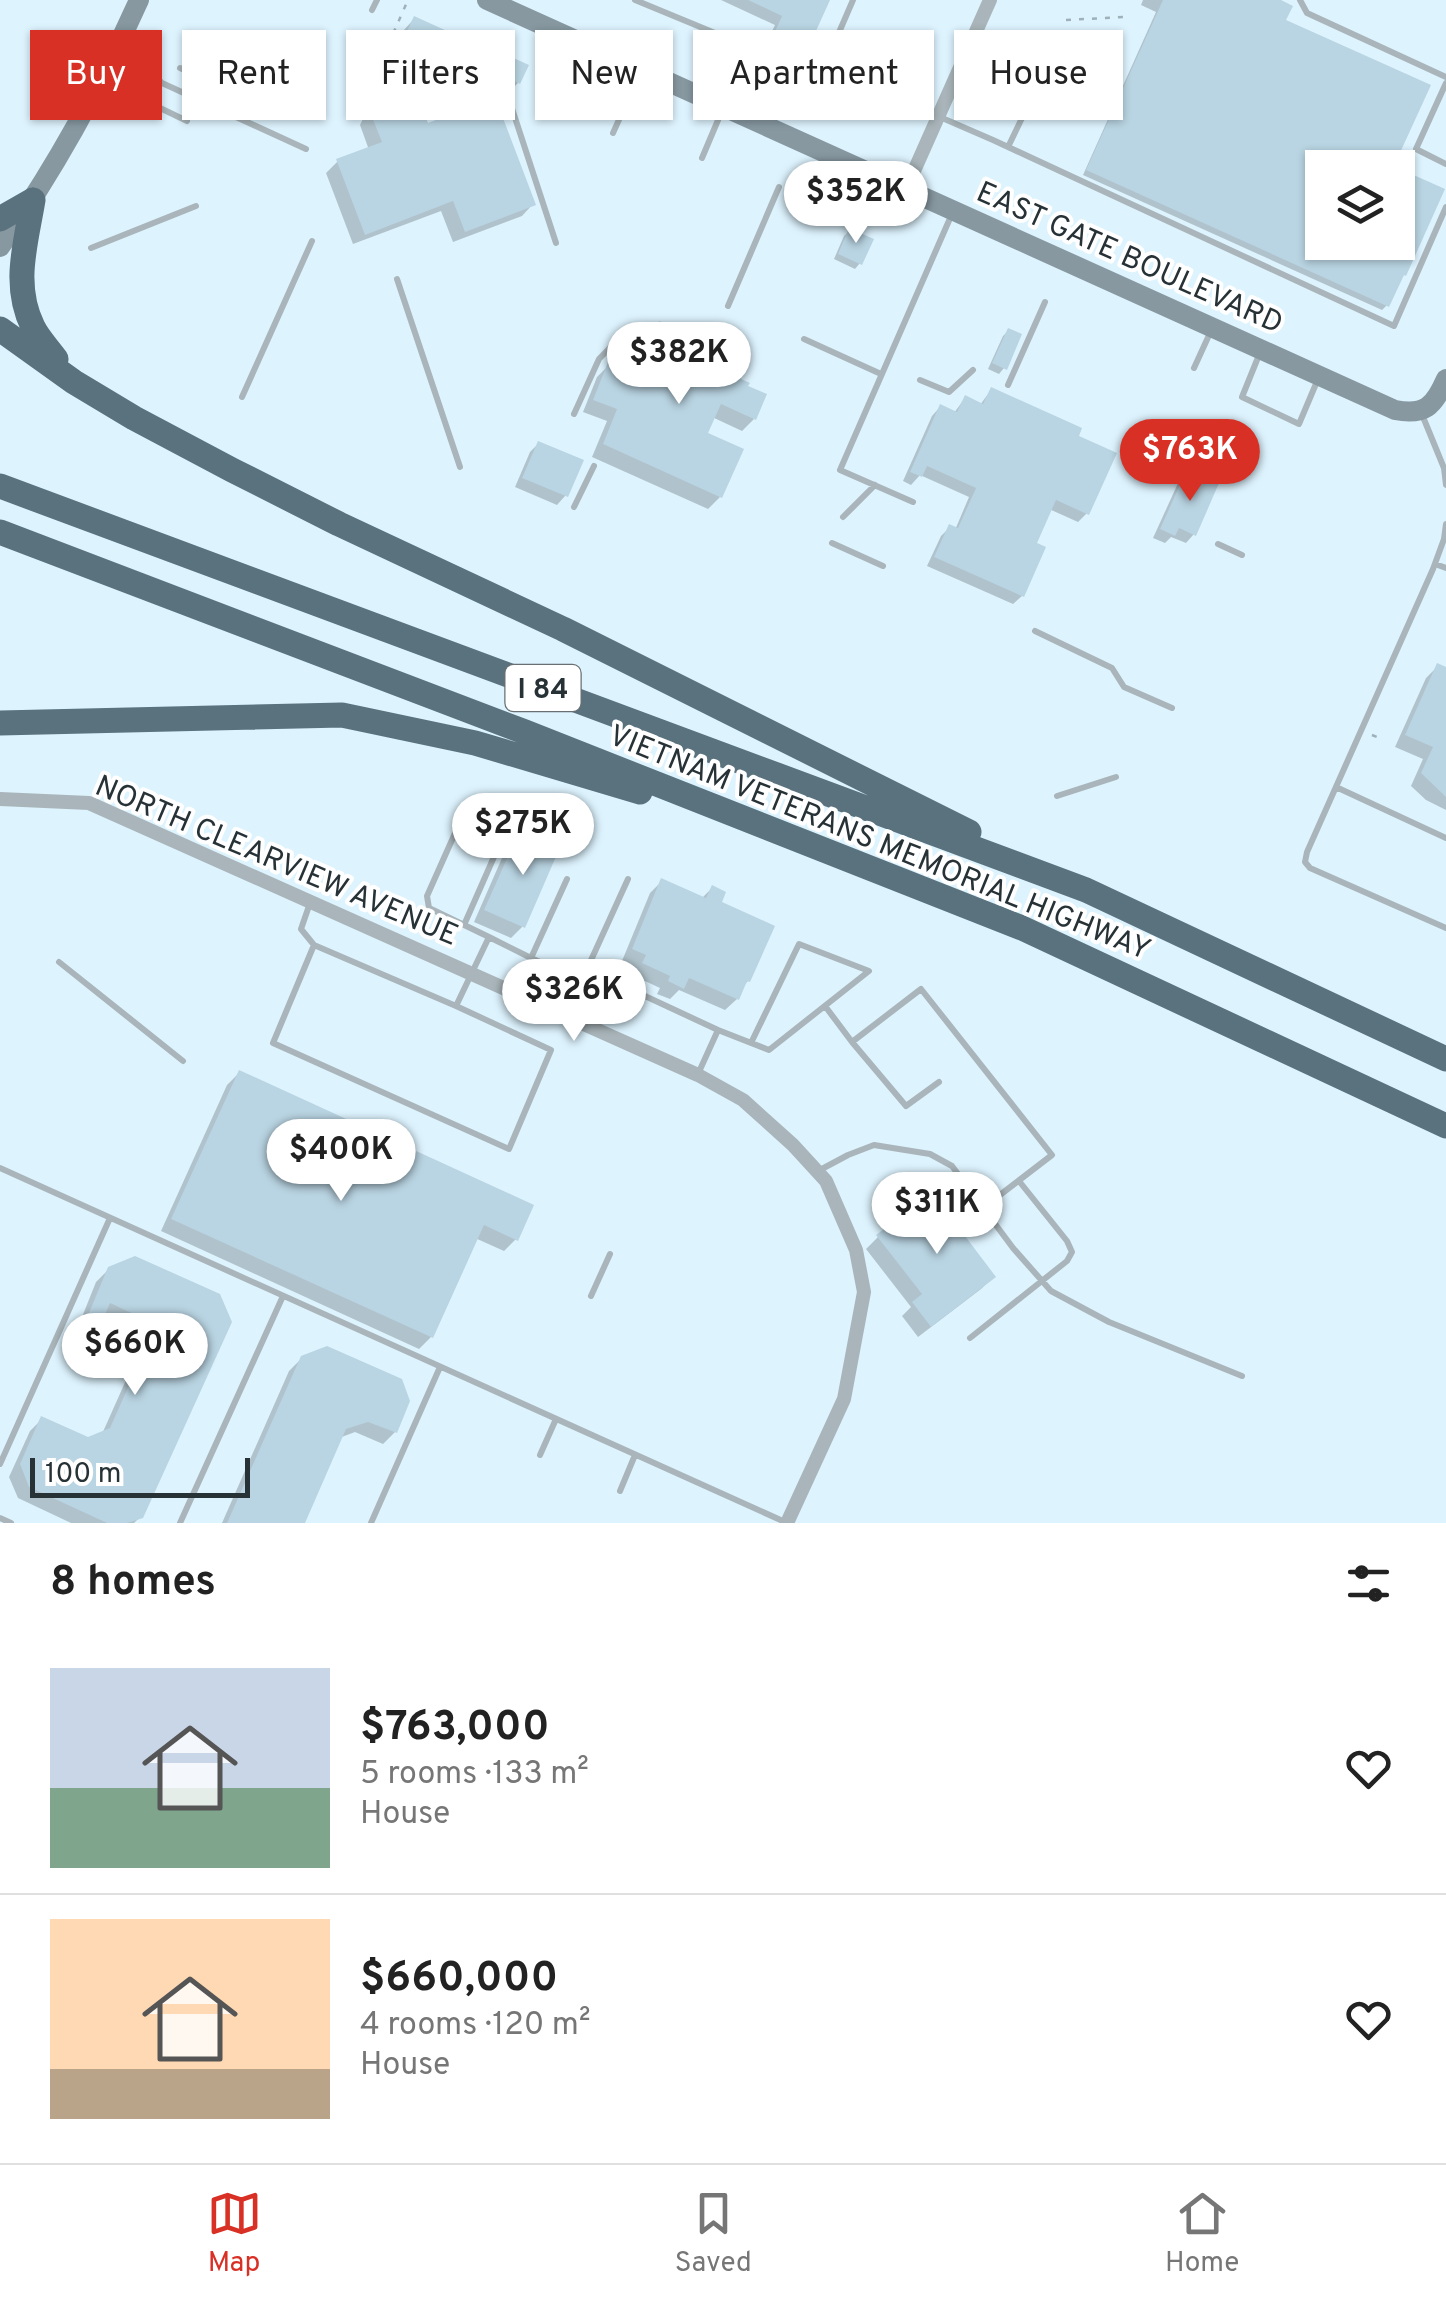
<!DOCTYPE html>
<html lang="en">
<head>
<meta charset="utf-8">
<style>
	:root { --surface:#fff; --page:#f6f6f6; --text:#222; --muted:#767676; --line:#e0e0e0; --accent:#d93025 }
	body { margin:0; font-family:Overpass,sans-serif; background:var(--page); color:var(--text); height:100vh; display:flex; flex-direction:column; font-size:38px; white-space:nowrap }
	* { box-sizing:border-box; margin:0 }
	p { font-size:32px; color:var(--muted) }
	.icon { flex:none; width:55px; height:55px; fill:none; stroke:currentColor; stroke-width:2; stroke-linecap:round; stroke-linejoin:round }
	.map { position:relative; height:1523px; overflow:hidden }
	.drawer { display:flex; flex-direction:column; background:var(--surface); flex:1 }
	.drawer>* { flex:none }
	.hud { position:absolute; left:30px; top:30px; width:1388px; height:90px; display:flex; gap:20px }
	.fabs { position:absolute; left:1305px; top:150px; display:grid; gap:20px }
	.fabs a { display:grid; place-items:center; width:110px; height:110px; border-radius:0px; background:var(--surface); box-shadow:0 2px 8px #0004; font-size:50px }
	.scale { position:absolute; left:30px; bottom:25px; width:220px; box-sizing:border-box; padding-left:10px; border:5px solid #273237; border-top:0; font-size:28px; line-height:35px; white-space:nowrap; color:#273237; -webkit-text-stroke:8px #fff; paint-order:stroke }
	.price { position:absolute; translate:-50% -85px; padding:0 22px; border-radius:35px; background:#fff; color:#222; font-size:32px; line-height:65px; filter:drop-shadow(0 2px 5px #0008) }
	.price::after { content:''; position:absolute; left:50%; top:60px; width:30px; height:22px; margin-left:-15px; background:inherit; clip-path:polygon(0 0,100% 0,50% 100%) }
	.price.current { background:var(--accent); color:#fff }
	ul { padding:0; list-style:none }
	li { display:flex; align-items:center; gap:30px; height:250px; padding:0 50px }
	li+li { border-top:2px solid var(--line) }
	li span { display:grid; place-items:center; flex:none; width:280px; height:200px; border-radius:0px; color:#555 }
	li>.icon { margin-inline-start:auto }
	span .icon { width:120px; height:120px; fill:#fffc; stroke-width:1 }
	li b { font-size:42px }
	h2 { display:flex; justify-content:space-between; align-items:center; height:120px; padding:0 50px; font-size:42px }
	.chip { padding:0 35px; border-radius:0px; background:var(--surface); box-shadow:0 2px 8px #0004; font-size:35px; line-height:90px }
	.chip.current { background:var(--accent); color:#fff }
	.tabs { display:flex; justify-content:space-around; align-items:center; height:140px; border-top:2px solid var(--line); background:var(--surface); font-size:28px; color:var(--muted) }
	.tabs a { display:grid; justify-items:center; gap:5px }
	.tabs .current { color:var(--accent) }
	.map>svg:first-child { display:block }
</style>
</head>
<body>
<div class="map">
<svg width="1446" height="1523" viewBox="0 0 1446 1523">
	<rect width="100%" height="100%" fill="#ddf3fe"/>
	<path fill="#0003" d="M721 0H828L804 52 796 60 765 46 775 25Z
		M1143 0H1275L1283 22 1322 168V242H1398V171L1442 190 1387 305 1382 310 1083 175 1156 12 1141 5Z
		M414 19 440 72 428 84 420 80 412 88 426 126 533 204 522 216 453 242 441 211 353 244 326 173 338 161 369 150 360 125 403 31Z
		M482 46 518 83 510 91 496 82H491L466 71 473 54Z
		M850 231 860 263 855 269 834 259 844 236Z
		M660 324 737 380 754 419 742 431 712 417 704 434 720 497 708 509 592 457 607 421 583 412 597 377 609 365 630 374 648 335Z
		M1008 331 1004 368 999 374 988 369 1003 336Z
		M991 390 1076 437 1087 513 1078 522 1049 509 1034 544 1022 596 1013 604 927 566 941 536 950 527 955 530 969 497 920 475 911 485 903 481 932 416 940 407 954 413 965 398 980 405Z
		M538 444 580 461 565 496 557 505 515 487 530 452Z
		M1187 472 1194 534 1186 543 1171 537 1165 543 1153 538 1179 481Z
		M1438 666 1446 670V810L1426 800 1411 786 1423 759 1395 747 1426 678Z
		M521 830 523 926 511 938 474 922 509 842Z
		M662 881 701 899 712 888 748 981 742 987 737 999 725 1010 679 990 670 999 657 994 660 988 632 975 635 967 622 961 650 893Z
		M239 1073 516 1239 504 1251 475 1238 431 1337 419 1349 161 1231 227 1085Z
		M878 1237H962L993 1277 981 1289 918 1337 902 1316 911 1307 866 1249Z
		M109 1269 218 1296 141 1516 134 1523H71L18 1498 9 1477 30 1431 42 1419 88 1440 102 1434 139 1351 129 1329 101 1316 97 1325 86 1337 76 1332 96 1282Z
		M302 1358 395 1432 383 1444 355 1432 339 1438 304 1523H222L289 1371Z"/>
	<path fill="#b9d4e2" d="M748 0H830L806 53 772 38 782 16Z
		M1163 0H1281L1293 6 1286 20 1431 85 1393 168H1322V242H1398V168L1445 189 1406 276 1404 275 1389 307 1086 170Z
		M414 16 458 36 442 73 430 68 425 79 408 71 428 123 495 97 536 205 465 232 453 201 365 235 336 159 382 142 370 112Z
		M481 43 529 65 520 84 505 75H500L473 62Z
		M849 228 874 239 862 265 838 254Z
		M659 321 749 359 741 379 750 383 748 386 767 394 756 420 721 404 708 433 744 449 722 498 603 444 617 409 593 400 608 362 635 373Z
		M1008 328 1022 334 1007 370 992 363Z
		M991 387 1082 428 1079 436 1117 453 1089 515 1056 500 1037 543 1046 547 1024 597 934 557 949 524 958 528 976 488 927 466 922 477 910 472 940 404 957 412 965 395 983 404Z
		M538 441 584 460 568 497 522 478Z
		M1187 469 1219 483 1196 536 1179 528 1175 536 1160 529Z
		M1437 663 1446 667V797L1421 773 1433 747 1405 735Z
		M521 827 561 845 525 928 484 910Z
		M661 878 706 898 712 885 726 892 722 902 775 926 750 982 747 981 739 1000 689 978 684 989 668 981 670 976 642 963 646 955 632 949Z
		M239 1070 534 1205 518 1241 484 1225 433 1338 171 1219Z
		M933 1192 946 1208 953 1202 974 1230 965 1236 996 1277 931 1327 912 1302 922 1294 876 1235Z
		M135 1256 220 1294 232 1322 143 1518 127 1523H107L29 1487 20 1464 41 1416 88 1437 110 1428 150 1338 140 1317 110 1303 100 1326 86 1320 108 1267Z
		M327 1346 402 1379 410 1401 397 1433 368 1422 346 1429 305 1523H227L301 1356Z"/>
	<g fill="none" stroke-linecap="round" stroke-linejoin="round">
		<path stroke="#9eb1ba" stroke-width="2.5" stroke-dasharray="5 8" stroke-linecap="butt" d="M1066 20 1124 17
			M388 45 408 0
			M1037 85 1096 81
			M1372 735 1382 739"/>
		<path stroke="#a9b5ba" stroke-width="6" d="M635 0 778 59 824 77 853 80 896 98 993 140 1394 326 1446 207
			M853 0 837 37 868 49
			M1300 0 1307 13 1446 77
			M372 10 377 0
			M125 45 161 82
			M180 68 206 80
			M108 74 162 83 306 149
			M503 81 556 243
			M1446 83 1416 149 1446 164
			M988 101 1022 118 1008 147
			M160 108 187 121
			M613 133 639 75
			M702 158 721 113
			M91 248 196 206
			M397 279 460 467
			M728 306 779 187
			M804 339 881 374
			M1259 355 1242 397 1299 424 1318 379
			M1194 368 1210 333
			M920 380 949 392 973 370
			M1008 385 1045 302
			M242 397 312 241
			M1421 412 1444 468 1446 485
			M574 414 599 359 628 329
			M913 502 840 470 951 216
			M574 507 594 466
			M843 517 875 485
			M1446 524 1444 539 1433 569 1307 852 1305 862 1310 868 1446 928
			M832 543 883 566
			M1218 544 1242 555
			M1435 564 1446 568
			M1035 631 1112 668 1124 687 1172 708
			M1336 787 1446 838
			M1057 796 1116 777
			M628 879 587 969 718 1030
			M310 903 301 929 314 945
			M464 925 501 841 499 834 467 820 460 822 427 896 429 908 489 937
			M531 958 574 977 587 969
			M59 962 183 1061
			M456 1006 314 945 273 1043 509 1149 551 1050 456 1006 489 937 531 958 567 879
			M825 1006 852 1042
			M698 1074 718 1030 769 1050 869 971 799 944 751 1043
			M939 1082 906 1106 852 1042 921 989 1052 1155 983 1208
			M0 1168 785 1522
			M818 1171 848 1155 874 1145 930 1154 952 1166 1013 1248 1051 1291 1109 1322 1242 1376
			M591 1296 610 1254
			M970 1338 1067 1261 1072 1252 1067 1241 1019 1181
			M540 1455 556 1419
			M0 1464 110 1218
			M620 1491 635 1455
			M0 1518 11 1523
			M180 1523 283 1296
			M371 1523 440 1367"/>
		<path stroke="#a9b5ba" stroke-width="14" d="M906 189 990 0
			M0 799 89 803 698 1075 743 1100 793 1145 826 1181 856 1250 864 1292 844 1399 787 1523"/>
		<path stroke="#8798a1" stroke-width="20" d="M487 0 1395 410C1425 416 1434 406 1446 379
			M0 247C55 169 100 87 139 0"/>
		<path stroke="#59727e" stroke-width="25" d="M33 200C26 243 12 285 33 327 38 338 49 349 56 359
			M0 219 33 200
			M0 329 74 382 134 418 232 470 339 524 563 629 969 832
			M0 486 1086 890 1446 1059
			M0 532 525 732 1022 928 1446 1126
			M0 723 342 715 475 743 640 792"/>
	</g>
	<g text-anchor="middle" stroke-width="8" stroke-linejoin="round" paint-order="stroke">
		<rect fill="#fff" stroke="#687073" stroke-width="2.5" x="505.5" y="665" width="75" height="46" rx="8"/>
		<g font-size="28" font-weight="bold" fill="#273237">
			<text x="543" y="698">I 84</text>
		</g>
		<g font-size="30" fill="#273237" stroke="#fff">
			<text transform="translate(1130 257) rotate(24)" y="10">EAST GATE BOULEVARD</text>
			<text transform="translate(880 842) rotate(22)" y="10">VIETNAM VETERANS MEMORIAL HIGHWAY</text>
			<text transform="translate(277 860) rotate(23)" y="10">NORTH CLEARVIEW AVENUE</text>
		</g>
	</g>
</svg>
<div class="fabs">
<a><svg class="icon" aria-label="layers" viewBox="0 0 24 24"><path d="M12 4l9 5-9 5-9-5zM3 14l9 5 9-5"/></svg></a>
</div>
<div class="scale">100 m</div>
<b class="price" style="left:856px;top:246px">$352K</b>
<b class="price" style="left:679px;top:407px">$382K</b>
<b class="price current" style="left:1190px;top:504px">$763K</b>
<b class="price" style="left:523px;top:878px">$275K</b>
<b class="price" style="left:574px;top:1044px">$326K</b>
<b class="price" style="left:341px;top:1204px">$400K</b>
<b class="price" style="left:937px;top:1257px">$311K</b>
<b class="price" style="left:135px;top:1398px">$660K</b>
<div class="hud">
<a class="chip current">Buy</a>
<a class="chip">Rent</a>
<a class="chip">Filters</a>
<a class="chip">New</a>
<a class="chip">Apartment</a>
<a class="chip">House</a>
</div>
</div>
<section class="drawer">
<h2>8 homes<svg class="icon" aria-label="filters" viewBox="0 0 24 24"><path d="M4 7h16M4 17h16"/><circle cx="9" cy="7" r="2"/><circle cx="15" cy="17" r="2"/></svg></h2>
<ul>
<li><span style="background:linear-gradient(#c9d6e8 60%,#7fa58c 0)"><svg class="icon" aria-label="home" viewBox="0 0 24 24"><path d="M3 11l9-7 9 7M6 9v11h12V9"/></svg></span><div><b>$763,000</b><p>5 rooms · 133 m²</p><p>House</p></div><svg class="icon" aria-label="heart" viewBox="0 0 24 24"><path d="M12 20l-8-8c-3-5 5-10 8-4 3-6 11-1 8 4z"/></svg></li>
<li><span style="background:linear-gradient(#ffd9b3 75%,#b9a48a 0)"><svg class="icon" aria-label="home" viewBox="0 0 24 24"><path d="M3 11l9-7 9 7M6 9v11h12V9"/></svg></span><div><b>$660,000</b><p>4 rooms · 120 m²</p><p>House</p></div><svg class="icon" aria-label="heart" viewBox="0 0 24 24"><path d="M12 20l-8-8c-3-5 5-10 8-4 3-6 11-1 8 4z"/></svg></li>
</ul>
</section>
<nav class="tabs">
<a class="current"><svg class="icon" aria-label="map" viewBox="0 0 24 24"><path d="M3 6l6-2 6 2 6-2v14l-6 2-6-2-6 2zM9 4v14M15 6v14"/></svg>Map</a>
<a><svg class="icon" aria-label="saved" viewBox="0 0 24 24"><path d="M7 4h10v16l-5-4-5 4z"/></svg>Saved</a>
<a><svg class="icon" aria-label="home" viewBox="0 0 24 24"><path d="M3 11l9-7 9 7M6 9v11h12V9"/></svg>Home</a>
</nav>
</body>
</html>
